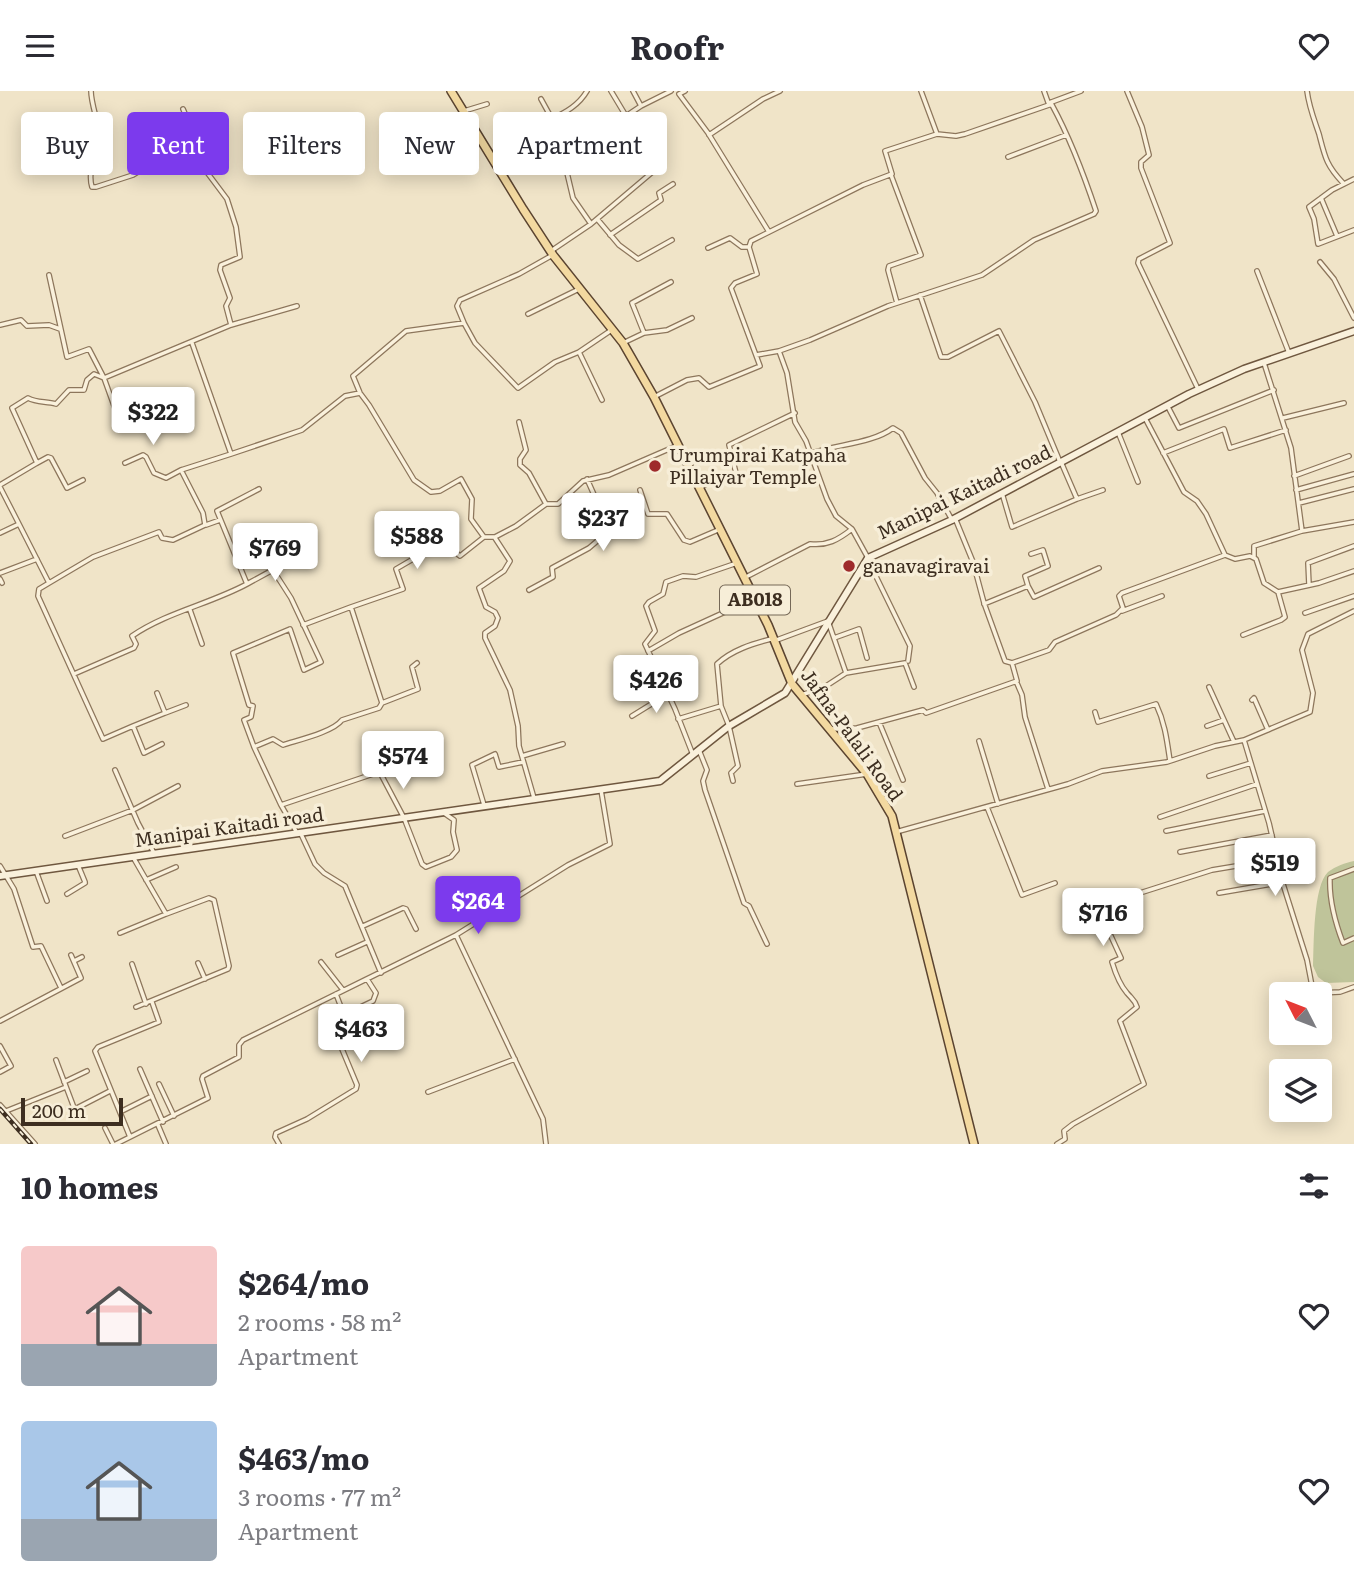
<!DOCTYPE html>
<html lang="en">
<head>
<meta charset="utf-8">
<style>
	:root { --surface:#fff; --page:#f2f2f3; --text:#2b2b33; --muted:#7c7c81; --accent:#7c3aed }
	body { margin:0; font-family:Literata,serif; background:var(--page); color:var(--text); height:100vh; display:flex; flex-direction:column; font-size:26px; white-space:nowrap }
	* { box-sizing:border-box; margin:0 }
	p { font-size:23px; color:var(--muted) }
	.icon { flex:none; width:38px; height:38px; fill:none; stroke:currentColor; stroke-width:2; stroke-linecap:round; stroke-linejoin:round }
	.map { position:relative; height:1053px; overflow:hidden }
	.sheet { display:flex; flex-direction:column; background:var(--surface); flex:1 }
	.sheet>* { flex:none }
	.guide { position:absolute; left:21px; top:21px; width:700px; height:63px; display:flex; gap:14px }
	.needle { width:46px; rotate:312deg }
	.fabs { position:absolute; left:1269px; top:891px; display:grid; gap:14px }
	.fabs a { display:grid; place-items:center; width:63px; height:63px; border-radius:7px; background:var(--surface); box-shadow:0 4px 18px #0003; font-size:35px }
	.scale { position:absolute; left:21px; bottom:18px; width:102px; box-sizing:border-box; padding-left:7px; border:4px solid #3d2e20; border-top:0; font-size:19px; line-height:24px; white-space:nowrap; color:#3d2e20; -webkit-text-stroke:5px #f7eed8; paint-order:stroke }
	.price { position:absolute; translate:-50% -60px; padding:0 16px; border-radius:7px; background:#fff; color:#222; font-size:23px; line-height:46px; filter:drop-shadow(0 2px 4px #0008) }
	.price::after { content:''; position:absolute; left:50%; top:42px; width:21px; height:16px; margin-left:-10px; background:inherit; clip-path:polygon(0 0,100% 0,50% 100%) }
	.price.selected { background:var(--accent); color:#fff }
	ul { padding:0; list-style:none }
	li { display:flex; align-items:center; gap:21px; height:175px; padding:0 21px }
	li span { display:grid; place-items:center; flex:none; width:196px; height:140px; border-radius:7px; color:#555 }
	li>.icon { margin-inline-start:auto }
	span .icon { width:84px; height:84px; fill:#fffc; stroke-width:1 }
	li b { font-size:30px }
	h2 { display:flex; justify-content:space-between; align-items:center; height:84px; padding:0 21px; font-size:30px }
	.pill { padding:0 24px; border-radius:7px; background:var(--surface); box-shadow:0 4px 18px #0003; font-size:24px; line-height:63px }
	.pill.selected { background:var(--accent); color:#fff }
	header { display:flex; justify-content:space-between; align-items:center; height:91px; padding:0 21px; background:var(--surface); font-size:32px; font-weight:700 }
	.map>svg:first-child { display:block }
</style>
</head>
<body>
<header><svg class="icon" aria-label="menu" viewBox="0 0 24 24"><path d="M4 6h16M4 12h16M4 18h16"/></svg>Roofr<svg class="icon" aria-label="heart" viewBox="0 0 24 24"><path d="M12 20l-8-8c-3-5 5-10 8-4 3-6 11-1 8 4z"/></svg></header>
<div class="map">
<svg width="1354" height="1053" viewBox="0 0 1354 1053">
	<rect width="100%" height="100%" fill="#f0e4c8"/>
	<path fill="#bfc49a" d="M1354 770V891L1326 892 1318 886 1313 875C1314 854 1313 795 1328 781 1336 775 1345 772 1354 770Z"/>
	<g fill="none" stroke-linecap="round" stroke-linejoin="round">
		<g stroke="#8d765c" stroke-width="6">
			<path id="minor" d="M91 0C91 14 100 35 99 45 97 61 87 80 92 96H96L133 84 194 47
				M611 0 626 25 641 15
				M633 0 641 15 671 0
				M685 0 679 3 708 42 769 141
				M921 0 937 43
				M1127 0 1142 36 1149 64 1141 71V77L1170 152 1139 168 1138 172 1198 298
				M1307 0C1309 16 1314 28 1319 43 1325 66 1326 74 1343 92
				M541 8 552 28
				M1049 12 1081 0
				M183 18 205 69 203 76 227 108 236 136 240 166 221 174 220 179 230 207 226 215 231 234
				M464 20 487 13
				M134 40 152 72
				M514 44 521 41
				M558 44 552 28C566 21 579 14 587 0
				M709 44 763 8 780 0
				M560 48 589 32
				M528 54 521 41 528 37
				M1008 66 1066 44
				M493 68 558 44 573 107 591 133 551 160
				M891 84 921 164 889 175 888 179 897 212
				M1354 88 1332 99 1309 116 1314 128 1318 153 1354 139
				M1321 107 1337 145
				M598 129 619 154 638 168 672 149
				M591 133 656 78 647 62
				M610 144 661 109 659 102 673 93
				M708 157 730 147 742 156H749
				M551 165 519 183 460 209 457 215 464 232 406 240 353 285 360 302 369 314 414 389 431 401 440 400 461 388 472 408 471 428 484 446H495L516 435 546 413H558L583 390 609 384 676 355
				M1320 171 1334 188 1354 227
				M1257 180 1289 262
				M49 184 67 266 89 258 104 287 117 323 122 324 154 314
				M920 204 941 266H948L999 240 1035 311 1060 371
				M528 223 579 198
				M464 232 475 252 518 297 555 271 579 261 613 238
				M0 234 21 229 27 235 49 234 60 238
				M644 242 632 212 671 191
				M192 252 231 363 302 339 345 305 360 302
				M623 252 644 242 667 239 692 227
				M779 260 787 282 795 331 806 350 827 408 836 425 852 438 868 467
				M579 261 602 309
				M756 264 779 260 810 249 888 215 982 184 1034 149 1094 123 1096 120C1084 84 1070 47 1052 14L1049 13
				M1264 272 1291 357 1302 440
				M654 306 687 289 699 287 709 296 760 275 731 197 735 192 757 183 749 156 751 150 863 94 892 83 885 60 937 43 956 45 965 43 1049 14 1044 0
				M1167 314 1179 337 1274 299
				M117 323 121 335
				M1283 327 1344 312
				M519 331 526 359 520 368V374L529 382 546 413
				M1118 341 1138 391
				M1163 362 1224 338 1230 357 1286 339
				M809 363C835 353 872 353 893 337L901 342 925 387 937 402 952 429
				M1061 371 1077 408 1103 399
				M125 372 143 364 146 366 154 382 166 387 181 379
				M1294 385 1349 365
				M83 389 67 397 51 367 48 366 37 372 12 317 28 307C37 312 46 310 56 313L69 299H84L87 289 94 283 104 287 231 234 297 215
				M0 394 37 372
				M0 396 19 433
				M699 396 736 382 729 354 795 322
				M640 399 648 423H667L684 449 690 451 718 439
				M1296 399 1354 383
				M1002 402 1012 436 1077 408
				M1299 412 1354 398
				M206 434 220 429
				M0 442 19 433 49 492 39 498 38 505 103 648 133 635 144 662 162 653
				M495 447 510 470 504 480 479 497 486 516 495 521 498 527 495 535 485 542V547L510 599 518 635 519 655 534 707
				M1225 464 1235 468 1250 465 1256 468 1264 492 1278 501 1285 526 1281 529 1243 544
				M867 467 910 555 908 570
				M1254 467V455L1302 440 1354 431
				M273 479 291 507 321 571 304 579 290 538 233 562 249 614 253 615 251 626 244 629 254 656 281 714
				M0 482 37 468
				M744 487 810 453C827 455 838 449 852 438
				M0 488 2 492
				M49 492 93 466 159 441 162 447 173 449 205 434 203 422 181 379 231 363
				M247 493 291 469
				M1309 494 1308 472 1354 455
				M1028 495 1025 485 1048 475 1043 459 1031 463
				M529 499 553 486 552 477 589 457 603 445 595 406 587 388
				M1278 501 1319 492 1354 480
				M984 513 1028 495 1034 506 1099 477
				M351 516 403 498 396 478 444 450 449 448C454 453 454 462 460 465L484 446
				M190 519 202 553
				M1122 520 1162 505
				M1305 522 1354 505
				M834 547 859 538 867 567
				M774 550 828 530 846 582
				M648 560 679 542 725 521 722 511 750 498
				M1012 572 1049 559 1055 551 1116 524 1123 517 1119 505 1122 502 1225 464 1206 423 1197 410 1184 401 1145 327
				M74 583 134 557 136 553 132 545C167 521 210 513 247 493L217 420 259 398
				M1016 590 1022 604 1025 626 1048 698
				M1209 596 1234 651
				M801 604 823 597 846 582 905 572 914 596
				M1252 609 1254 607 1268 639
				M382 612 418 598 412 576 417 572
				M1095 621 1098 631 1156 613C1165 632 1167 650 1170 670
				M165 622 186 614
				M632 625 666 604
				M678 628 721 615
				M879 631 903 689
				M133 635 165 622 157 602
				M1207 635 1224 629
				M831 638 857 637 923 619 926 622 1017 590 1012 572 1005 570 984 512 973 471 955 427
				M1244 649 1269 732 1283 793 1307 869 1312 895 1319 902 1340 901 1354 896
				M979 650 998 713
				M254 656 273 648 283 654C298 649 333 641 342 629L379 617 382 612 351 516 303 534
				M699 659 707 679 703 690 705 699 744 812 749 815 767 853
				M693 664 675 618 645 553 655 540 646 515 649 511 663 503 666 491 683 485 696 486 737 472
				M522 665 563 653
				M387 667 375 672 404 727 422 773 426 776 451 766 457 759 453 741 454 729 444 722
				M115 679 138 732 154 762
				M1209 685 1251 672
				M733 690 731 682 738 675 729 635 721 615 717 573C732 559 752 553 771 548
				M797 693 867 683
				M484 714 472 674 495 663 499 676 523 671
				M987 716 1022 804 1055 792
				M1160 726 1257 693
				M1166 740 1265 720
				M896 741 1068 693 1102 680 1167 671 1215 655 1244 649 1310 621 1313 602 1302 559 1308 543 1354 520
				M297 742 281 714 379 681
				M301 743 315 773 324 782 345 795 381 882
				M65 745 133 719 178 695
				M1180 761 1272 744
				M133 766 166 823 209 807 214 809 229 875 228 878 136 916
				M78 774 85 791
				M0 775 14 798 33 856 41 855 61 897
				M1354 778 1330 787C1329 810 1335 831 1343 852L1354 847
				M36 780 47 810
				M146 789 176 776
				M1219 802 1283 791
				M67 803 85 792
				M363 835 403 817 406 818 416 838
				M120 842 166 823
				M338 864 367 851
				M74 870 82 866
				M321 871 343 899
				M198 872 205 888
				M132 873 146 913
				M336 903 344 924
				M0 930 81 887 71 864
				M0 955 11 975 0 981
				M56 969 76 1022
				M140 978 163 1031
				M64 991 87 980
				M159 993 174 1025
				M428 1001 515 968
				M0 1014 35 1053
				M75 1018 110 1000
				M6 1020 66 996
				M120 1021 152 1005
				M158 1034 166 1053
				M105 1037 113 1053
				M130 1046 95 960 98 956 159 931 152 911
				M116 1053 208 1007 202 988 203 985 239 966V954L243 949 456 844
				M279 1053 275 1046 276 1042 307 1028 356 998 357 994 332 934 344 924 373 910 376 902 367 888
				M546 1053 543 1028 456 844 568 774 610 753 601 699
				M1057 1053 1065 1048 1064 1040 1073 1033 1144 993 1120 930 1137 916C1135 909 1132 908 1127 902 1120 894 1115 881 1112 871L1121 867 1099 819 1143 801 1212 779 1278 768"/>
		</g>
		<g stroke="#6f573f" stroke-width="9">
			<path id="secondary" d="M0 785 660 690 729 635 785 602 868 467 952 429 1189 303 1244 278 1354 240"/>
		</g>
		<g stroke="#5b4430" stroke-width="10">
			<path id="primary" d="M451 0 523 118 553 164 623 252 654 306 768 534 792 593 867 683 892 725 974 1053"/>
		</g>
		<use href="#minor" stroke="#faf1dc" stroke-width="3.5"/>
		<use href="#secondary" stroke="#faf1dc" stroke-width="6"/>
		<use href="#primary" stroke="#f3d9a0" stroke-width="7"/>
		<g stroke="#3d2e20" stroke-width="4.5">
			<path id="rail" d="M0 1018 31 1053"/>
		</g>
		<use href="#rail" stroke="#f7eed8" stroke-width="2" stroke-dasharray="5" stroke-linecap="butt"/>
	</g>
	<g fill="#9e2a2b" stroke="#f7eed8" stroke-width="2.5">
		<circle cx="655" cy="375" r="7"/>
		<circle cx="849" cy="475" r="7"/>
	</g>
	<g text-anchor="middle" stroke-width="7" stroke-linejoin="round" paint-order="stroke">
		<rect fill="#f7eed8" stroke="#756857" stroke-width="2" x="720" y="494.5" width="70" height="29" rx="5"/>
		<g font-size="18" font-weight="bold" fill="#3d2e20">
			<text x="755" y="515">AB018</text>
		</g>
		<g font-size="19" fill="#3d2e20" stroke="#f7eed8" text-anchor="start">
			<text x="669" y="371">Urumpirai Katpaha<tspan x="669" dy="22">Pillaiyar Temple</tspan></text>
			<text x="863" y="482">ganavagiravai</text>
		</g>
		<g font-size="19" fill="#3d2e20" stroke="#f7eed8">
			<text transform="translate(964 401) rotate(-26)" y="7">Manipai Kaitadi road</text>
			<text transform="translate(852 644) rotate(54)" y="7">Jafna-Palali Road</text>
			<text transform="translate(229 736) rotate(-8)" y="7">Manipai Kaitadi road</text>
		</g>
	</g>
</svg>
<div class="fabs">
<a><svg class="needle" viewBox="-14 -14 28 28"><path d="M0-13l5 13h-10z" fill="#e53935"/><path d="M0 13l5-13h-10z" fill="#7c7c81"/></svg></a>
<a><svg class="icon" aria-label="layers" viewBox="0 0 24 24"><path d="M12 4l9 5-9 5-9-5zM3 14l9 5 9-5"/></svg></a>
</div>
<div class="scale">200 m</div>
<b class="price" style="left:153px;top:356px">$322</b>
<b class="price" style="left:603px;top:462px">$237</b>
<b class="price" style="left:417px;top:480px">$588</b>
<b class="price" style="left:275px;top:492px">$769</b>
<b class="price" style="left:656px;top:624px">$426</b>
<b class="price" style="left:403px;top:700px">$574</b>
<b class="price" style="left:1275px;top:807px">$519</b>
<b class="price selected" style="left:478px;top:845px">$264</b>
<b class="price" style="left:1103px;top:857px">$716</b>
<b class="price" style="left:361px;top:973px">$463</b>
<div class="guide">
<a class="pill">Buy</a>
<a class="pill selected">Rent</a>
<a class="pill">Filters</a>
<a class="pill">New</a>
<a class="pill">Apartment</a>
</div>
</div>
<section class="sheet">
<h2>10 homes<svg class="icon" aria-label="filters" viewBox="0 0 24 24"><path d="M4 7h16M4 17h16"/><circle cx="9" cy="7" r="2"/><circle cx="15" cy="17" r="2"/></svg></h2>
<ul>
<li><span style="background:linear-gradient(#f6c9c9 70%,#9aa5b1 0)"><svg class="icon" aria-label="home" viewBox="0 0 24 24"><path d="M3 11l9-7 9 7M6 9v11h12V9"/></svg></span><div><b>$264/mo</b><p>2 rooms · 58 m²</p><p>Apartment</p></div><svg class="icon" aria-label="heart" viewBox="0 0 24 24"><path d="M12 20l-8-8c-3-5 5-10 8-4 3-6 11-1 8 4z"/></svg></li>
<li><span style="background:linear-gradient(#a9c7e8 70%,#9aa5b1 0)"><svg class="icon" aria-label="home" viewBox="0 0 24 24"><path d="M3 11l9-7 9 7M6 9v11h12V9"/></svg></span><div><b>$463/mo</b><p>3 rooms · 77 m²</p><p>Apartment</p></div><svg class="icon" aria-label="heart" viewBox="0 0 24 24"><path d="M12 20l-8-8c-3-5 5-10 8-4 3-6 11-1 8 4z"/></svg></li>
</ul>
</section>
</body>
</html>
